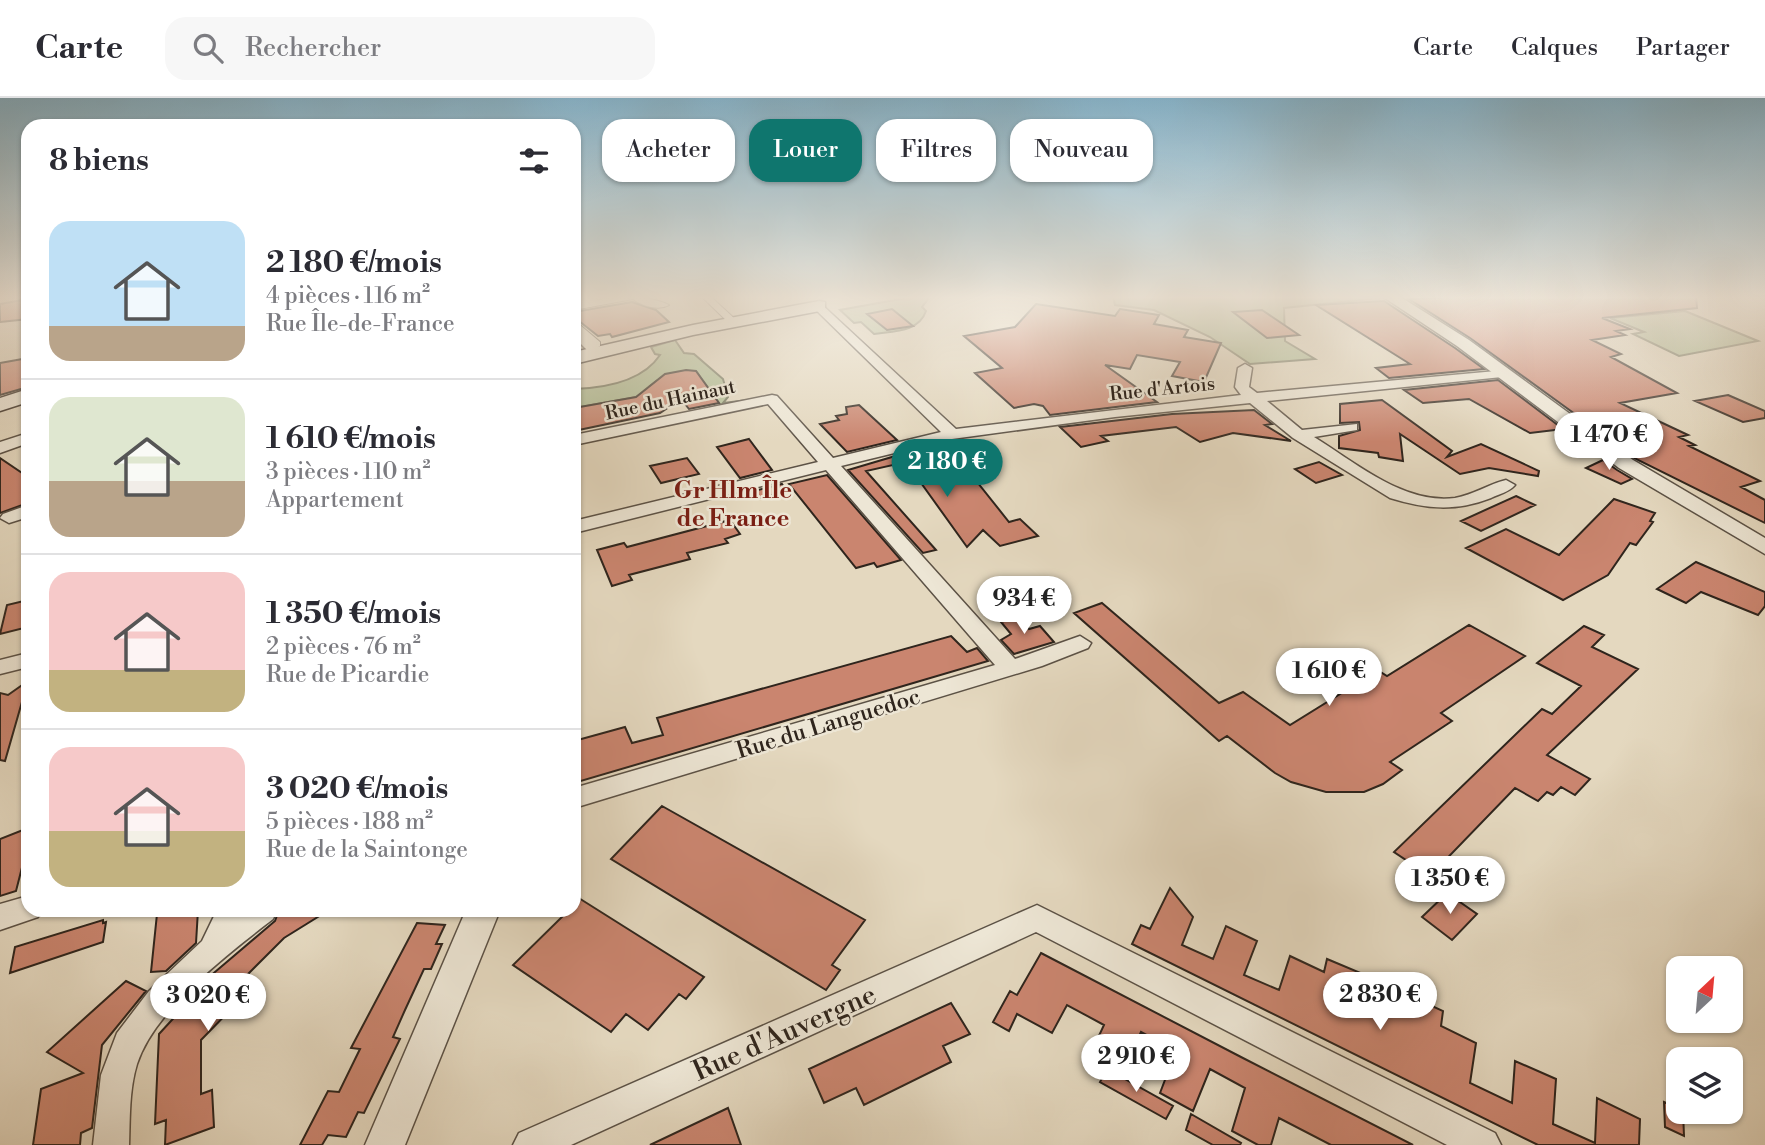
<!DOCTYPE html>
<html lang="fr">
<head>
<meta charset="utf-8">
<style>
	:root { --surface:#fff; --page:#f7f7f7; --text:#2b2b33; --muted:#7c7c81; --line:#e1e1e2; --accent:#0f766e }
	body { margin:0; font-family:"Libre Bodoni",serif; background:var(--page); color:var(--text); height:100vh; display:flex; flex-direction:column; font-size:26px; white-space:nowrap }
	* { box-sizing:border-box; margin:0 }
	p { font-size:23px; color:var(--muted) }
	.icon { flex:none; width:38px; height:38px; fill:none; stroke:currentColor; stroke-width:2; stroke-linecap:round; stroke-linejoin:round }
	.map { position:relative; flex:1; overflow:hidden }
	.details { position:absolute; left:21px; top:21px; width:560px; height:798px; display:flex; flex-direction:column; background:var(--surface); border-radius:21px; box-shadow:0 2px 5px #0004 }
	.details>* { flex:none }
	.guide { position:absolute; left:602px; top:21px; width:665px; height:63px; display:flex; gap:14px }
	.needle { width:46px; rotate:26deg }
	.tools { position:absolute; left:1666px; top:858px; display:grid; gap:14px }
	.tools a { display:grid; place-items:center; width:77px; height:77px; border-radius:14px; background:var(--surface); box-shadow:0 2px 5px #0004; font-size:35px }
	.price { position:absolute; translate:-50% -60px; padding:0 16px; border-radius:24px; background:#fff; color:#222; font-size:23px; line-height:46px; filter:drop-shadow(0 2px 4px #0008) }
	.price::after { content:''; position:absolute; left:50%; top:42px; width:21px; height:16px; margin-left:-10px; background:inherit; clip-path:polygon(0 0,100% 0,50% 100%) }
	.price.active { background:var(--accent); color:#fff }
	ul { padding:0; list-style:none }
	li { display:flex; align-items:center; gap:21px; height:175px; padding:0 28px }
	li+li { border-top:2px solid var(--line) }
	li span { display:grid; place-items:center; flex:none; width:196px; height:140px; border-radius:21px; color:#555 }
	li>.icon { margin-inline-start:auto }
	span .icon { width:84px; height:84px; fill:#fffc; stroke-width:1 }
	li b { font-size:30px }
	h2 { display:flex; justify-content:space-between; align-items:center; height:84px; padding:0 28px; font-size:30px }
	.chip { padding:0 24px; border-radius:21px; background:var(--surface); box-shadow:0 2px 5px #0004; font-size:24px; line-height:63px }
	.chip.active { background:var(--accent); color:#fff }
	header { display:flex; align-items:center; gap:42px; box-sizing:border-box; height:98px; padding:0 35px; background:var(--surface); border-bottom:2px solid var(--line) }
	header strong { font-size:33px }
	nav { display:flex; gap:38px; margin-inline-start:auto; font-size:24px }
	.search { width:490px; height:63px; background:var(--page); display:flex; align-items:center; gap:18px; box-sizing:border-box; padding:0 24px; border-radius:21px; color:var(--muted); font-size:26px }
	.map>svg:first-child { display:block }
</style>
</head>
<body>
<header>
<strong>Carte</strong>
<div class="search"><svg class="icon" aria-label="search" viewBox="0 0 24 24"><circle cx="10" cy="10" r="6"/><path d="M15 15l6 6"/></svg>Rechercher</div>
<nav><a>Carte</a><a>Calques</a><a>Partager</a></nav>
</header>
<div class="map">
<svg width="1765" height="1047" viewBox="0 0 1765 1047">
	<rect width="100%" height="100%" fill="#e4d8bf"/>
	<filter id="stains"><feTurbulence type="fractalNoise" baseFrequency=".00286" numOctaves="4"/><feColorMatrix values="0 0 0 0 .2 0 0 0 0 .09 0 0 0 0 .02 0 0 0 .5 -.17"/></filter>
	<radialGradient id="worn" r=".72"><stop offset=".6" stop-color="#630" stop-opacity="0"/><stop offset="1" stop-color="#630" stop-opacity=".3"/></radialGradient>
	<path fill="#b0bf95" stroke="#707259" stroke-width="2" d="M917 198 929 200 922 209 926 213C919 234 894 233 874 236L861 224 854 225 840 212Z
		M1024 198H1377L1380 200 1284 210 1285 243 1315 261 1250 266 1210 239 1154 212 1115 207 1113 199Z
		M1685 213 1758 243 1679 258 1633 236 1644 234 1610 220Z
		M675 242 684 255 694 256 723 281 728 299 723 305 765 300 722 309 696 273C675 276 669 272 650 288L654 296 574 310V291C604 290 642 284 660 257L655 256 651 249Z"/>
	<path fill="#ca856f" stroke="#2f251d" stroke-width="2" d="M1472 198H1696L1697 210 1602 220 1630 231 1616 233 1625 237 1592 242 1621 256 1611 259 1677 295 1620 305 1688 337 1679 339 1695 347 1689 348 1760 383 1741 389 1765 402V425L1634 360 1624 352 1637 346 1591 323 1586 324 1470 240 1409 201Z
		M28 201V221L0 224V206Z
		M1384 203 1455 250 1484 271 1389 280 1376 270 1410 266 1316 207Z
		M632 204 656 212 669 224 612 239 610 236 598 238 574 219V214Z
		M1036 206 1115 218 1120 211 1159 217 1154 226 1188 232 1184 239 1221 245 1204 284 1172 278 1180 264 1137 257 1130 271 1105 267 1157 304 1050 317 1043 308 1034 306 1014 310 975 275 1002 270 964 238 1015 229Z
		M892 211 913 228 887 232 867 216Z
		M1262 212 1299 237 1267 240 1233 214Z
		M28 260V289L0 297V265Z
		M686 272 696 273 719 305 689 311 681 301 660 315 574 333V310L636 299 665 276Z
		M1498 282 1563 331 1530 335 1469 301 1423 305 1404 292Z
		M1728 297 1765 313V320L1743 324 1695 303Z
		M1382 302 1452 353 1447 359 1481 346 1539 373 1538 378 1489 370 1460 376 1400 336 1403 363 1379 359 1378 355 1339 350V338L1360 332 1359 324 1340 325V306Z
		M859 307 897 342 847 354 820 326 839 322 836 318 847 316 846 309Z
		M1254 312 1272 326 1265 327 1291 343 1233 335 1200 344 1176 329 1101 338 1108 343 1081 349 1060 329 1172 316Z
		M749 341 772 372 740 380 717 349Z
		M950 350 1009 424 1020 421 1038 438 1000 448 983 432 967 449 906 364 866 373 936 452 923 455 848 372 909 354 913 358Z
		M0 360 28 379V405L0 415Z
		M687 360 699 376 661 385 650 368Z
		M1603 362 1617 372 1632 381 1621 386 1586 370Z
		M1319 364 1342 377 1316 385 1295 371Z
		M827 377 901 462 877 469 874 465 856 470 789 386Z
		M782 386 787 393 756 401 750 394Z
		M1516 398 1535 407 1481 433 1461 423Z
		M1614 401 1655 415 1650 423 1653 424 1636 447 1630 445 1608 477 1563 502 1466 450 1506 431 1559 457Z
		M730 422 740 436 725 441 728 445 687 455 690 461 629 477 632 482 612 488 597 452 624 445 627 449Z
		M1696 464 1765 494V508L1758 517 1701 494 1686 505 1657 491Z
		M28 502V529L0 536 7 507Z
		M1102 505 1219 605 1243 594 1290 627 1361 583 1354 578 1371 568 1387 578 1469 527 1525 558 1441 615 1452 623 1390 664 1402 672 1383 686 1364 694H1326L1291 684 1275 675 1227 638 1219 643 1074 515Z
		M1018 519 1029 531 1040 528 1054 544 1014 556 1001 542 1011 536 1001 524Z
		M1584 528 1604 537 1592 549 1638 571 1547 657 1590 681 1575 697 1561 689 1553 697 1547 694 1538 703 1515 690 1430 778 1394 754 1542 611 1552 616 1581 588 1537 565Z
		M951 538 967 554 977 550 988 563 574 685V643L625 629 632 645 663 637 657 620Z
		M28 583 5 663 0 662V595L8 597Z
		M662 708 865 822 832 867 840 872 826 892 611 761Z
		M28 730V746L16 793 0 798V741Z
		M1170 790 1193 819 1182 847 1213 861 1226 828 1257 843 1244 877 1279 892 1290 858 1324 874 1327 861 1363 876 1360 890 1404 911 1406 896 1443 913 1441 928 1476 945 1470 985 1512 1005 1515 963 1556 981 1553 1026 1595 1045 1597 1000 1640 1021 1639 1047H1538L1132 846 1141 827 1150 831Z
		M1447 795 1477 816 1452 842 1422 819Z
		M574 797 704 879 686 901 679 896 648 932 626 916 611 934 513 867 569 812H574Z
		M166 812H198L196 845 166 873 151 874 157 816Z
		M279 812H329L284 840 229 895 242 900 201 942V996L212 992 214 1029 165 1047 166 1022 155 1026 159 936 205 886 202 885 275 823Z
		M103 822V825L106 824 103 844 10 875 15 849Z
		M417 825 445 827 436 846H442L431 871H424L405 912 393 939 400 941 364 1015 358 1014 346 1039 328 1037 322 1047H300L328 993 339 994 360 951 351 950Z
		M1041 855 1241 959 1413 1047H1331L1279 1020 1271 1047H1258L1232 1033 1245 990 1210 971 1193 1013 1160 995 1176 953 1141 934 1123 974 1090 957 1104 927 1067 907 1052 935 1017 916 1009 933 993 924 1010 893 1017 897Z
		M126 883 146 893 102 947 92 1030 81 1035 80 1047H33L41 991 83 975 47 954Z
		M951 905 970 936 943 948 951 964 864 1007 856 990 824 1005 809 971Z
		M1107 971 1173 1008 1166 1021 1100 984Z
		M1664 1004 1683 1013 1684 1038 1665 1029Z
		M728 1010 741 1047H650Z
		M1191 1016 1241 1045 1240 1047H1213L1186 1032Z"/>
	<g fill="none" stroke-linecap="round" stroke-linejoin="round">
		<g stroke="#5c5246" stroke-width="2">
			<path id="pedestrian" d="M619 198C631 198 659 201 669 207 658 213 642 208 633 201L574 212V206Z
				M701 198H710L736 222V226H730Z
				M574 222 600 244V248L587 251 586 249 590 245 574 230Z"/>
		</g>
		<g stroke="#5c5246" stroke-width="3">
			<path id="minor" d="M587 198H612L574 208V200Z
				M819 204 956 331 1241 297 1235 289 1238 270 1245 266 1252 270 1249 289 1257 295 1507 272 1509 275 1502 279 1267 303 1302 332 1357 326V332L1314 339C1355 364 1404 407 1455 400 1473 397 1489 386 1506 382L1515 387C1509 394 1499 396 1491 400 1455 414 1426 411 1390 400L1293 340 1250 305 1115 319 952 341 841 368 1015 561 1080 538 1091 545 1088 550 1042 568 574 710V690L995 567 826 372 574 435V423L818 364 768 306 574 347V337L772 297 777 298 833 360 941 334 815 211V205Z
				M574 228 602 251V257H592L574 239Z
				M28 335V345L0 355V344Z
				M28 407V419L9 425 0 420 3 416Z
				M28 555V569L0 576V562Z
				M28 798V812H41L38 819 0 832V806Z
				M1037 807 1495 1035 1501 1047H1447L1036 834 571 1047H513L519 1035Z
				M217 812H277L273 821C229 855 155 911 137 966 129 992 130 1021 129 1047H93L101 977 117 935 149 893 202 843Z"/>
		</g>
		<g stroke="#5c5246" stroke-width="3">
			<path id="tertiary" d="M1382 198H1399L1469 242 1633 362 1765 440V456L1619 370 1457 248Z
				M466 812H500L405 1047H365Z"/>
		</g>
		<g stroke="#2f251d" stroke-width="3">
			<path id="secondary" d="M819 203 825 204V212L693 237 574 266V254L693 227Z
				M28 291V304L0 313V300Z"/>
		</g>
		<use href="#pedestrian" fill="#ede6d5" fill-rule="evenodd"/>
		<use href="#minor" fill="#ede6d5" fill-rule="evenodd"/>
		<use href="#tertiary" fill="#ede6d5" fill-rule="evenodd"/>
		<use href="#secondary" fill="#ede6d5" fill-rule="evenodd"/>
	</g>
	<linearGradient id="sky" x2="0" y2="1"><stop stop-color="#87b7d0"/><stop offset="0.58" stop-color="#f3ede2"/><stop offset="1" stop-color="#f3ede2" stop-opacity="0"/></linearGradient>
	<rect width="1765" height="344" fill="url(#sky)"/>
	<g text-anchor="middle" stroke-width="5" stroke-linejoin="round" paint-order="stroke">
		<g font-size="19" fill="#2f251d" stroke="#ede6d5">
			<text transform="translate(1162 290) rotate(-6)" y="7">Rue d'Artois</text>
			<text transform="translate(670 301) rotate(-12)" y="7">Rue du Hainaut</text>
		</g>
		<g font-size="23" fill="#2f251d" stroke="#ede6d5">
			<text transform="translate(828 625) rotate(-17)" y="8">Rue du Languedoc</text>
		</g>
		<g font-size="24" font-weight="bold" fill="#7a1f14" stroke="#ede6d5">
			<text x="733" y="400">Gr Hlm Île<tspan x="733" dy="28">de France</tspan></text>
		</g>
		<g font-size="28" fill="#2f251d" stroke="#ede6d5">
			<text transform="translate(784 934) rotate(-24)" y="10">Rue d'Auvergne</text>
		</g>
	</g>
	<rect width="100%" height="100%" filter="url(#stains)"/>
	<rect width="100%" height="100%" fill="url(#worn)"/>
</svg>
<div class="tools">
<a><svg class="needle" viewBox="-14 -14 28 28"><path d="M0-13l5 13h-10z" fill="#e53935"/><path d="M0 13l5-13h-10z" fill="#7c7c81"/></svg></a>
<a><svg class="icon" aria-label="layers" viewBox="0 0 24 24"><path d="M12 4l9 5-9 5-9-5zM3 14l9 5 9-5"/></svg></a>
</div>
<b class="price" style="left:1609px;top:374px">1 470 €</b>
<b class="price active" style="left:947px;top:401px">2 180 €</b>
<b class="price" style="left:1024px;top:538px">934 €</b>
<b class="price" style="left:1329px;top:610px">1 610 €</b>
<b class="price" style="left:1450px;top:818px">1 350 €</b>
<b class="price" style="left:1380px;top:934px">2 830 €</b>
<b class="price" style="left:208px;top:935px">3 020 €</b>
<b class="price" style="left:1136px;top:996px">2 910 €</b>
<div class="guide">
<a class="chip">Acheter</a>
<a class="chip active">Louer</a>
<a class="chip">Filtres</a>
<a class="chip">Nouveau</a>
</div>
<section class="details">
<h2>8 biens<svg class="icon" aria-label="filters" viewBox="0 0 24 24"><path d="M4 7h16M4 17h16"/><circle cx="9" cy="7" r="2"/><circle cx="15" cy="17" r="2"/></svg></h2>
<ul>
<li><span style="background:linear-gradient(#bfe0f5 75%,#b9a48a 0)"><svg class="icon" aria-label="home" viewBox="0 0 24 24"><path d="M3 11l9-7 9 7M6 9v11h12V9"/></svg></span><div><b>2 180 €/mois</b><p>4 pièces · 116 m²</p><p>Rue Île-de-France</p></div></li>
<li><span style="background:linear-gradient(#dfe7d0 60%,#b9a48a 0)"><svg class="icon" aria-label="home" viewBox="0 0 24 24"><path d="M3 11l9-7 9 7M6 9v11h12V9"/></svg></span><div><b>1 610 €/mois</b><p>3 pièces · 110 m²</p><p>Appartement</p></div></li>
<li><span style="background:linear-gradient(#f6c9c9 70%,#c2b280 0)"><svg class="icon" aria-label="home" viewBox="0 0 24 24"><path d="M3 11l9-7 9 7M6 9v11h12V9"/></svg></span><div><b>1 350 €/mois</b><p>2 pièces · 76 m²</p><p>Rue de Picardie</p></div></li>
<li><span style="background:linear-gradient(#f6c9c9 60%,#c2b280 0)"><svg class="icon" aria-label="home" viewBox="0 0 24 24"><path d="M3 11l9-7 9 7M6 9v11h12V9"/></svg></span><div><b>3 020 €/mois</b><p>5 pièces · 188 m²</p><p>Rue de la Saintonge</p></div></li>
</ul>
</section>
</div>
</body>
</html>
